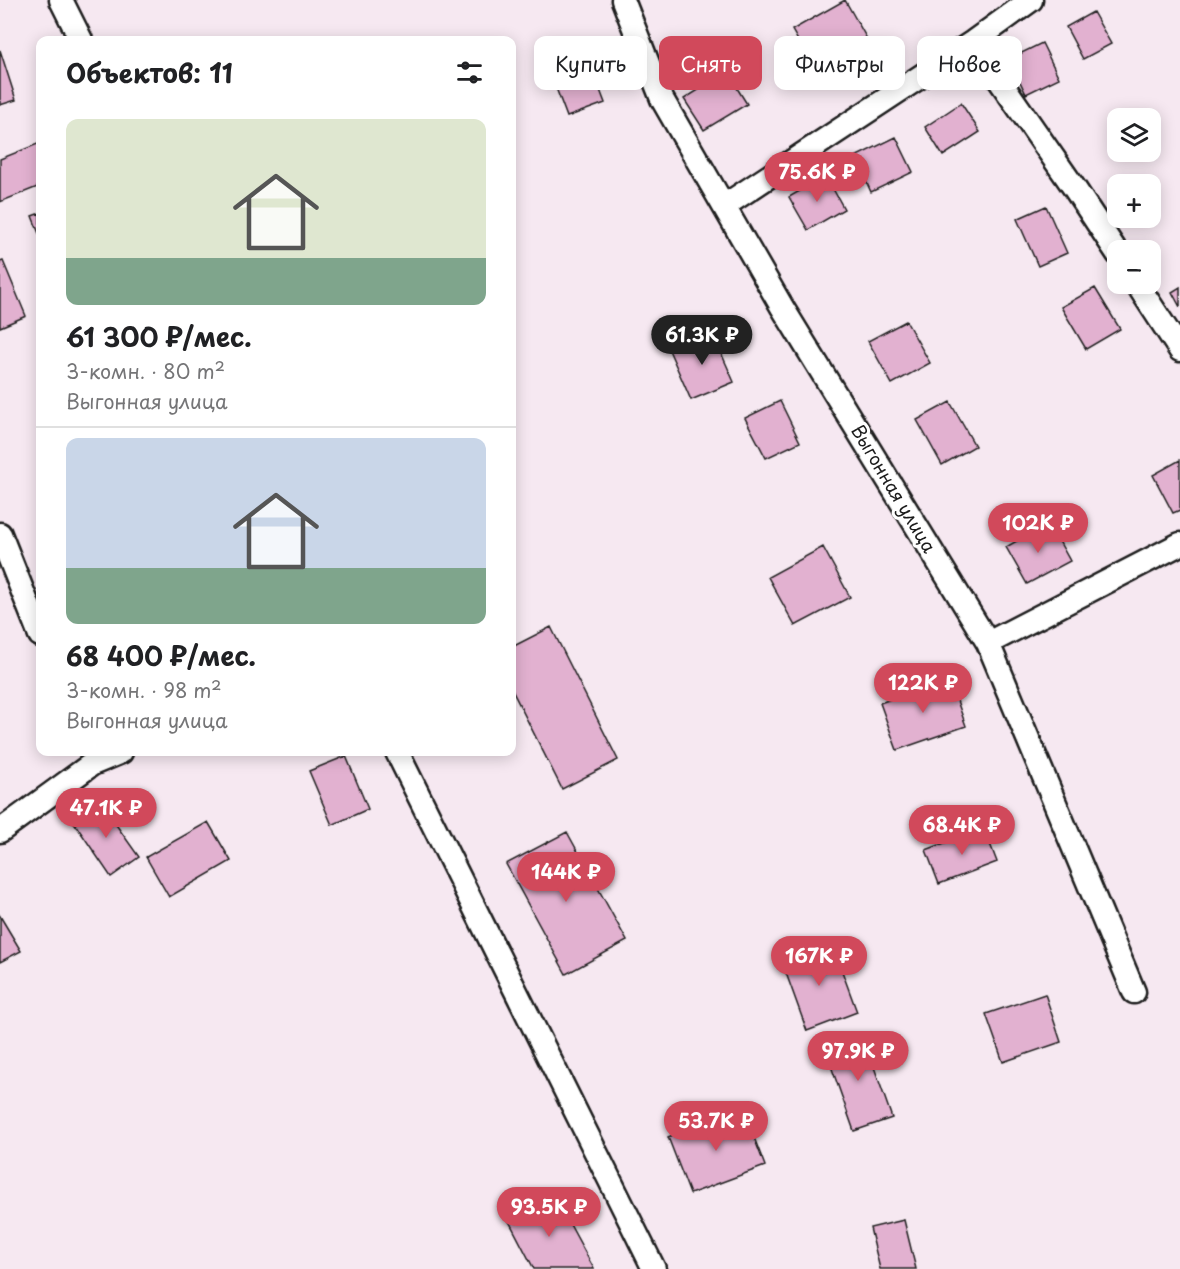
<!DOCTYPE html>
<html lang="ru">
<head>
<meta charset="utf-8">
<style>
	:root { --surface:#fff; --page:#f2f2f2; --text:#202124; --muted:#757577; --line:#e0e0e0; --accent:#d1495b }
	body { margin:0; font-family:"Playpen Sans",sans-serif; background:var(--page); color:var(--text); height:100vh; display:flex; flex-direction:column; font-size:22px; white-space:nowrap }
	* { box-sizing:border-box; margin:0 }
	p { font-size:20px; color:var(--muted) }
	.icon { flex:none; width:33px; height:33px; fill:none; stroke:currentColor; stroke-width:2; stroke-linecap:round; stroke-linejoin:round }
	.map { position:relative; flex:1; overflow:hidden }
	.sheet { position:absolute; left:36px; top:36px; width:480px; height:720px; display:flex; flex-direction:column; background:var(--surface); border-radius:12px; box-shadow:0 3px 15px #0003 }
	.sheet>* { flex:none }
	.guide { position:absolute; left:534px; top:36px; width:555px; height:54px; display:flex; gap:12px }
	.buttons { position:absolute; left:1107px; top:108px; display:grid; gap:12px }
	.buttons a { display:grid; place-items:center; width:54px; height:54px; border-radius:12px; background:var(--surface); box-shadow:0 3px 15px #0003; font-size:30px }
	.price { position:absolute; translate:-50% -51px; padding:0 14px; border-radius:21px; background:var(--accent); color:#fff; font-size:20px; line-height:39px; filter:drop-shadow(0 2px 3px #0008) }
	.price::after { content:''; position:absolute; left:50%; top:36px; width:18px; height:14px; margin-left:-9px; background:inherit; clip-path:polygon(0 0,100% 0,50% 100%) }
	.price.selected { background:#222; color:#fff }
	ul { padding:0; list-style:none }
	li { display:grid; align-content:center; gap:12px; height:318px; padding:0 30px }
	li+li { border-top:2px solid var(--line) }
	li span { display:grid; place-items:center; height:186px; border-radius:12px; color:#555 }
	li>.icon { margin-inline-start:auto }
	span .icon { width:108px; height:108px; fill:#fffc; stroke-width:1 }
	li b { font-size:26px }
	h2 { display:flex; justify-content:space-between; align-items:center; height:72px; padding:0 30px; font-size:26px }
	.chip { padding:0 21px; border-radius:12px; background:var(--surface); box-shadow:0 3px 15px #0003; font-size:21px; line-height:54px }
	.chip.selected { background:var(--accent); color:#fff }
	.map>svg:first-child { display:block }
</style>
</head>
<body>
<div class="map">
<svg width="1180" height="1269" viewBox="0 0 1180 1269">
	<rect width="100%" height="100%" fill="#f6e8f1"/>
	<filter id="ink" filterUnits="userSpaceOnUse"><feTurbulence type="fractalNoise" baseFrequency=".0167" numOctaves="2"/><feDisplacementMap in="SourceGraphic" scale="12" xChannelSelector="R" yChannelSelector="G"/><feConvolveMatrix kernelMatrix="1 2 1 2 8 2 1 2 1" color-interpolation-filters="sRGB"/></filter>
	<g filter="url(#ink)">
		<path fill="#e2b1d0" stroke="#1c1c1c" stroke-width="1.5" d="M845 0 867 39 814 69 792 30Z
			M1093 12 1111 44 1083 59 1066 27Z
			M580 37 605 103 567 117 542 51Z
			M1042 43 1059 78 1026 94 1009 59Z
			M0 50 16 100 0 105Z
			M727 72 747 104 704 130 684 99Z
			M961 103 980 132 943 156 925 127Z
			M896 137 913 172 871 192 855 157Z
			M40 143V186L0 202V159Z
			M826 176 844 209 808 230 789 197Z
			M1046 206 1067 253 1038 266 1017 219Z
			M40 213V236L32 216Z
			M3 261 26 316 0 327V262Z
			M1180 287V307L1172 292Z
			M1095 288 1120 329 1086 349 1061 307Z
			M906 321 930 363 892 384 868 341Z
			M712 332 734 382 691 400 669 350Z
			M780 401 800 442 766 458 745 418Z
			M950 402 975 446 942 465 917 420Z
			M1180 460V510L1173 513 1153 475Z
			M1049 523 1070 561 1027 584 1006 547Z
			M823 547 850 597 795 626 768 577Z
			M551 627 618 760 562 789 512 690V647Z
			M949 678 966 726 897 750 880 703Z
			M346 756 368 809 332 825 309 771Z
			M100 802 139 857 111 877 73 821Z
			M208 822 231 861 169 897 146 857Z
			M984 828 997 862 939 884 926 850Z
			M567 832 627 941 566 974 506 864Z
			M0 916 21 951 0 962Z
			M832 944 857 1012 807 1031 782 962Z
			M1045 994 1061 1042 1003 1062 986 1014Z
			M862 1033 892 1118 854 1131 824 1046Z
			M743 1109 765 1166 690 1194 668 1137Z
			M554 1195 594 1269H534L508 1219Z
			M904 1220 916 1269H880L870 1228Z"/>
		<g fill="none" stroke-linecap="round" stroke-linejoin="round">
			<g stroke="#1c1c1c" stroke-width="27">
				<path id="minor" d="M61 0 81 40
					M623 0 662 99 782 307 988 643 1134 992
					M973 42 1075 189 1118 254
					M724 206 973 42 1031 0
					M1137 284 1180 350
					M0 534 40 635
					M988 643 1180 544
					M397 752 654 1269
					M0 831 92 764 121 752"/>
			</g>
			<use href="#minor" stroke="#fff" stroke-width="22"/>
		</g>
	</g>
	<g text-anchor="middle" stroke-width="6" stroke-linejoin="round" paint-order="stroke">
		<g font-size="18" fill="#1c1c1c" stroke="#fff">
			<text transform="translate(893 489) rotate(59)" y="6">Выгонная улица</text>
		</g>
	</g>
</svg>
<div class="buttons">
<a><svg class="icon" aria-label="layers" viewBox="0 0 24 24"><path d="M12 4l9 5-9 5-9-5zM3 14l9 5 9-5"/></svg></a>
<a>+</a>
<a>−</a>
</div>
<b class="price" style="left:817px;top:203px">75.6K ₽</b>
<b class="price selected" style="left:702px;top:366px">61.3K ₽</b>
<b class="price" style="left:1038px;top:554px">102K ₽</b>
<b class="price" style="left:923px;top:714px">122K ₽</b>
<b class="price" style="left:106px;top:839px">47.1K ₽</b>
<b class="price" style="left:962px;top:856px">68.4K ₽</b>
<b class="price" style="left:566px;top:903px">144K ₽</b>
<b class="price" style="left:819px;top:987px">167K ₽</b>
<b class="price" style="left:858px;top:1082px">97.9K ₽</b>
<b class="price" style="left:716px;top:1152px">53.7K ₽</b>
<b class="price" style="left:549px;top:1238px">93.5K ₽</b>
<div class="guide">
<a class="chip">Купить</a>
<a class="chip selected">Снять</a>
<a class="chip">Фильтры</a>
<a class="chip">Новое</a>
</div>
<section class="sheet">
<h2>Объектов: 11<svg class="icon" aria-label="filters" viewBox="0 0 24 24"><path d="M4 7h16M4 17h16"/><circle cx="9" cy="7" r="2"/><circle cx="15" cy="17" r="2"/></svg></h2>
<ul>
<li><span style="background:linear-gradient(#dfe7d0 75%,#7fa58c 0)"><svg class="icon" aria-label="home" viewBox="0 0 24 24"><path d="M3 11l9-7 9 7M6 9v11h12V9"/></svg></span><div><b>61 300 ₽/мес.</b><p>3-комн. · 80 m²</p><p>Выгонная улица</p></div></li>
<li><span style="background:linear-gradient(#c9d6e8 70%,#7fa58c 0)"><svg class="icon" aria-label="home" viewBox="0 0 24 24"><path d="M3 11l9-7 9 7M6 9v11h12V9"/></svg></span><div><b>68 400 ₽/мес.</b><p>3-комн. · 98 m²</p><p>Выгонная улица</p></div></li>
</ul>
</section>
</div>
</body>
</html>
